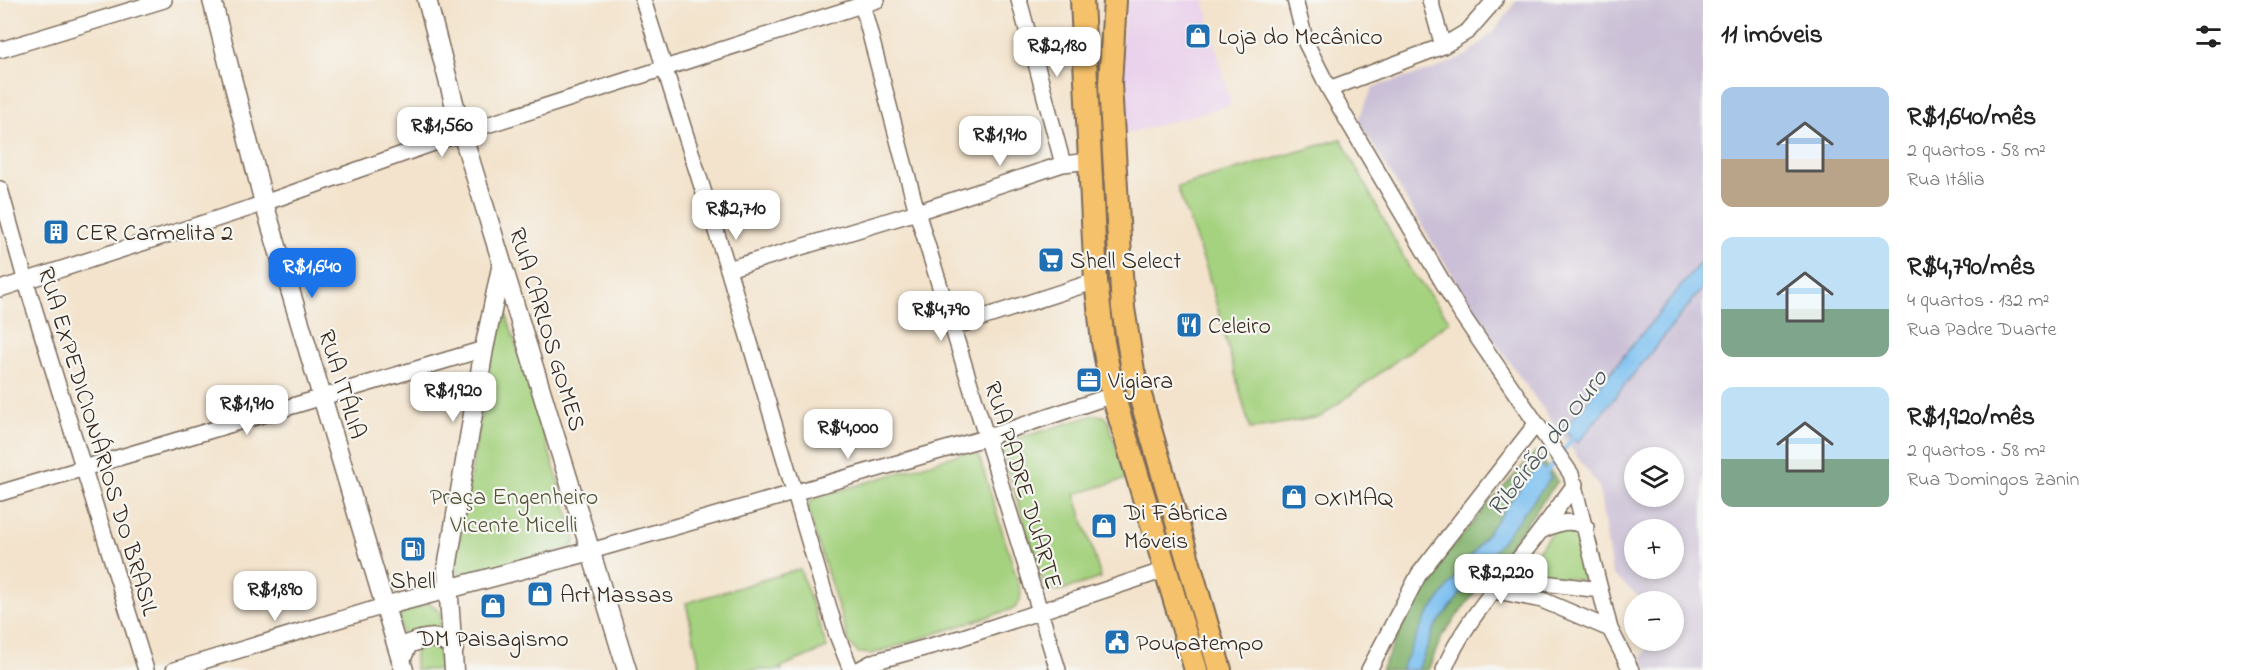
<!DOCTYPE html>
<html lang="pt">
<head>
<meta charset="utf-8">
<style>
	:root { --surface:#fff; --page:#f2f2f2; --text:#222; --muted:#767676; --accent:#1a73e8 }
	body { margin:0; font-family:"Indie Flower",sans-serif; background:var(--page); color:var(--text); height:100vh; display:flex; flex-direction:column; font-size:22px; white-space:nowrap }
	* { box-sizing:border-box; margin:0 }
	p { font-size:20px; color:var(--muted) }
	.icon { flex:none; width:33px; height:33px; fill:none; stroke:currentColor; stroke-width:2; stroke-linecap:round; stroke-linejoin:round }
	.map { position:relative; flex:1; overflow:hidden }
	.side { display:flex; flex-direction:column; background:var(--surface); width:540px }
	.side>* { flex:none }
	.controls { position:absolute; left:1624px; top:447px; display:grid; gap:12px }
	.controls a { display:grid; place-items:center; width:60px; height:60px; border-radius:50%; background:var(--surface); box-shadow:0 3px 9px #0003; font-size:30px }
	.price { position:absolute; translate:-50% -51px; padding:0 14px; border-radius:12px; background:#fff; color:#222; font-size:20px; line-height:39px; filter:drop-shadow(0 2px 3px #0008) }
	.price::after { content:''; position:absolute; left:50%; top:36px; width:18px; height:14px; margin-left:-9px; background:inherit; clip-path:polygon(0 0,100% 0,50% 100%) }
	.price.current { background:var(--accent); color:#fff }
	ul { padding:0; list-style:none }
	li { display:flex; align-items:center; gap:18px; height:150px; padding:0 18px }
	li span { display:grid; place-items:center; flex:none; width:168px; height:120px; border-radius:12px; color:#555 }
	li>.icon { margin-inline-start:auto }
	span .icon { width:72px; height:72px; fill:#fffc; stroke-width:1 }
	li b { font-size:26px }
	h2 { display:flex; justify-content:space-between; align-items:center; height:72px; padding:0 18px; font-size:26px }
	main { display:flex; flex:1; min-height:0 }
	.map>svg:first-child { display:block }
</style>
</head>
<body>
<main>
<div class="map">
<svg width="1703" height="670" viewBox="0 0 1703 670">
	<rect width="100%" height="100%" fill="#f6f6f2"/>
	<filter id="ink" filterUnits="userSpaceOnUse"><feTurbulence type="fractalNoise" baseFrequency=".0167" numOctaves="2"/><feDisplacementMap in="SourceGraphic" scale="12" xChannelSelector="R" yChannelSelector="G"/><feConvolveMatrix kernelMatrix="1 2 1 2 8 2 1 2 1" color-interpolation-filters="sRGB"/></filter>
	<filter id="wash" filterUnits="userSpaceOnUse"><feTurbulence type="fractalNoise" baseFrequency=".008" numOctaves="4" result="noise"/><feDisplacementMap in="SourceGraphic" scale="24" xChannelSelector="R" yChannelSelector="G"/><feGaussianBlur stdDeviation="1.35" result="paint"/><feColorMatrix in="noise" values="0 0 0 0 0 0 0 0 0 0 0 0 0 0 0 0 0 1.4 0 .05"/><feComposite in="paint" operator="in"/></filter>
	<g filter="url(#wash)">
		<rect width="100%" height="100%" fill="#f3e3cc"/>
		<path fill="#ead1ec" d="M1127 0H1204L1231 105 1122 135 1121 52Z"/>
		<path fill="#cabfd6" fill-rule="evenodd" d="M1517 0H1703V670H1649L1641 657 1655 641 1674 640V602L1644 601 1612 574 1599 487 1480 321 1358 120 1373 87 1432 70 1467 55 1495 30ZM1635 458H1674V496H1635ZM1635 530H1674V568H1635Z"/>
		<path fill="#a5d27f" stroke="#707e4e" stroke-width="1.5" d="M1341 139 1411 271 1450 321 1320 417 1250 429 1207 270 1177 187Z
			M502 309 505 310 576 538 574 545 566 549 461 576 455 566 499 310Z
			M1095 415 1104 416 1108 420 1126 479 1075 494 1101 578 1062 590H1050L1043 584 1001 448 1006 442Z
			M967 452H974L979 456 1021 592 1020 601 1015 608 872 654 859 653 850 645 808 511 809 503 815 498Z
			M1553 530H1570L1577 535 1585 578 1580 580 1524 571Z
			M800 569 827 648 781 667 782 670H701L686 603Z
			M430 603 440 612 441 630 425 628 404 637 399 622 402 611Z
			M435 645 439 653 441 670H415V653L422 646Z"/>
		<path fill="#84b46e" stroke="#606f46" stroke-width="1.5" d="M1536 452 1558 481 1442 636 1428 670H1381L1425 581 1488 504Z"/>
		<path fill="#7abff1" stroke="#5a7488" stroke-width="1.5" d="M1703 259V288L1578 443 1561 427 1573 418Z
			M1539 462 1551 478 1435 627 1418 670H1401L1425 619Z"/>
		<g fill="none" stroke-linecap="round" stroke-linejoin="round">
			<path stroke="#7abff1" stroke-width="4" d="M1561 454 1574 436
				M1544 475 1556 460"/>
		</g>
	</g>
	<g filter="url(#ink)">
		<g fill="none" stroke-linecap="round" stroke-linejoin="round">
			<g stroke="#7b6b5b" stroke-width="18">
				<path id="minor" d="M643 0 728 269 837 635 851 670
					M861 0 917 212 1058 670
					M1019 0 1063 164
					M1295 0 1306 43 1329 89 1462 315 1571 474 1610 629 1631 670
					M1430 0 1443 46
					M0 50 164 0
					M1329 89 1443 46 1468 31 1495 0
					M0 189 26 282 146 670
					M728 269 917 212 1063 164 1091 161
					M0 289 250 208 462 133 877 0
					M954 327 1096 281
					M0 493 484 349
					M1541 531C1557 523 1570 518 1586 527
					M591 551 985 438 1113 395
					M1504 578 1600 590
					M1492 590 1542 600 1610 629
					M174 670 384 606
					M858 670 873 662 960 638 1165 570
					M1369 670 1419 574 1536 424
					M1444 670C1460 630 1487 599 1513 566 1535 539 1555 512 1575 484"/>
			</g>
			<g stroke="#7b6b5b" stroke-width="21">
				<path id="tertiary" d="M212 0 264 203 404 670
					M427 0 462 133 627 670
					M384 606 591 551
					M401 660 408 644C427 637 439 634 454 649
					M454 670 447 568 484 349 502 263"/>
			</g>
			<g stroke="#7b6b5b" stroke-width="26">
				<path id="primary" d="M1082 0 1096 281 1103 342 1113 395 1196 670
					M1115 0 1110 84 1123 308 1133 371 1220 670"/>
			</g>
			<use href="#minor" stroke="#fff" stroke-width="15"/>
			<use href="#tertiary" stroke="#fff" stroke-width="18"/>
			<use href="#primary" stroke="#f5c16b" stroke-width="22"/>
		</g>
	</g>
	<defs>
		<g id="shop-square" transform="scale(1.35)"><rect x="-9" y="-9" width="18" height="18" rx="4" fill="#1f6fb2" stroke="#f6f6f2"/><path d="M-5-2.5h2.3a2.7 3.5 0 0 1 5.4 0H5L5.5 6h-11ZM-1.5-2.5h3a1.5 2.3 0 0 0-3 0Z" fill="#fff"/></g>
		<g id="building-square" transform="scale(1.35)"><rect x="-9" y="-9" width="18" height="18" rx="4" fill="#1f6fb2" stroke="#f6f6f2"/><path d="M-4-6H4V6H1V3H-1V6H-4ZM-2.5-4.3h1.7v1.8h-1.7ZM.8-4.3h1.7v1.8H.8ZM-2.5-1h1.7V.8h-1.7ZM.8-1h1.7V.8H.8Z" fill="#fff"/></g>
		<g id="supermarket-square" transform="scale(1.35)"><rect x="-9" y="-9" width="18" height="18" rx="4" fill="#1f6fb2" stroke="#f6f6f2"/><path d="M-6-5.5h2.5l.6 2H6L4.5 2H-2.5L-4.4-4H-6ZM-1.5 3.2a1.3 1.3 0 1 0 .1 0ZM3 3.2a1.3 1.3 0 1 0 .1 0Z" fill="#fff"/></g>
		<g id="restaurant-square" transform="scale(1.35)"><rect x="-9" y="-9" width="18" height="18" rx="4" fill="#1f6fb2" stroke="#f6f6f2"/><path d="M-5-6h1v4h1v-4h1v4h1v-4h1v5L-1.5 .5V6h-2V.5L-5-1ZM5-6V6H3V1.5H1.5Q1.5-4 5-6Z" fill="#fff"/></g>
		<g id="office-square" transform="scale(1.35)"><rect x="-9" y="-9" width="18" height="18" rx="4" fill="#1f6fb2" stroke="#f6f6f2"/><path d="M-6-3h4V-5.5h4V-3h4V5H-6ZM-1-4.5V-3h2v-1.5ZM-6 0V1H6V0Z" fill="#fff"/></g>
		<g id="fuel-square" transform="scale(1.35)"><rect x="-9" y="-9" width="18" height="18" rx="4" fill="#1f6fb2" stroke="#f6f6f2"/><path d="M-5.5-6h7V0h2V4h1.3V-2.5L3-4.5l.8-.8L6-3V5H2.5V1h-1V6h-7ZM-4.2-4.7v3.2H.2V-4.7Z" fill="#fff"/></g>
		<g id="civic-square" transform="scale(1.35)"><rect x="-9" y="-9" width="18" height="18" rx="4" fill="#1f6fb2" stroke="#f6f6f2"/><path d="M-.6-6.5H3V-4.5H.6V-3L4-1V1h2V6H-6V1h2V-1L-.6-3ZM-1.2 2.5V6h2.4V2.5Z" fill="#fff"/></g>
	</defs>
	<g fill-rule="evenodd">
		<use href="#shop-square" x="1198" y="36"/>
		<use href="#building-square" x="56" y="232"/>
		<use href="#supermarket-square" x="1051" y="260"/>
		<use href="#restaurant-square" x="1189" y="325"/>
		<use href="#office-square" x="1089" y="380"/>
		<use href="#shop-square" x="1294" y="497"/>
		<use href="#shop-square" x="1104" y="526"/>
		<use href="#fuel-square" x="413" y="549"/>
		<use href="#shop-square" x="540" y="594"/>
		<use href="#shop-square" x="493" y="606"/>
		<use href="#civic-square" x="1117" y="642"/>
	</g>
	<g text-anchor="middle" stroke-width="4.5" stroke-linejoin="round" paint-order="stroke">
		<g font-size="24" fill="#3b2a1e" stroke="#f6f6f2" text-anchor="start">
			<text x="1218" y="44">Loja do Mecânico</text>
			<text x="76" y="240">CER Carmelita 2</text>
			<text x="1070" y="268">Shell Select</text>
			<text x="1208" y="333">Celeiro</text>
			<text x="1108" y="388">Vigiara</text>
			<text x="1314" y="505">OXIMAQ</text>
			<text x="1124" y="520">Di Fábrica<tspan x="1124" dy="28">Móveis</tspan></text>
			<text x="413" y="588" text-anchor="middle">Shell</text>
			<text x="560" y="602">Art Massas</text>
			<text x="493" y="646" text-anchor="middle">DM Paisagismo</text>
			<text x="1136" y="650">Poupatempo</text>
		</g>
		<g font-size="24" fill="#3b2a1e" stroke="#f6f6f2">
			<text transform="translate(548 329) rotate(73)" y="8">RUA CARLOS GOMES</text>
			<text transform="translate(343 384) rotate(73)" y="8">RUA ITÁLIA</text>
			<text transform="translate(99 441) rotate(73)" y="8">RUA EXPEDICIONÁRIOS DO BRASIL</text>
			<text transform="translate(1024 485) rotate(73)" y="8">RUA PADRE DUARTE</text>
		</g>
		<g font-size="24" fill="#565436" stroke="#f6f6f2">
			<text x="514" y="504">Praça Engenheiro<tspan x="514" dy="28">Vicente Micelli</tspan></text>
		</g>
		<g font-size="26" font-style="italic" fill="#4e575d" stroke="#f6f6f2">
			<text transform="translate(1546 442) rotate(-52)" y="9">Ribeirão do Ouro</text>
		</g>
	</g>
</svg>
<div class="controls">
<a><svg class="icon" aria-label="layers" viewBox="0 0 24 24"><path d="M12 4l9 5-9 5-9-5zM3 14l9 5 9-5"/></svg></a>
<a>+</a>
<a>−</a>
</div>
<b class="price" style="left:1057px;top:78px">R$2,180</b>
<b class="price" style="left:442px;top:158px">R$1,560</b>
<b class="price" style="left:1000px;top:167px">R$1,910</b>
<b class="price" style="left:736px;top:241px">R$2,710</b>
<b class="price current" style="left:312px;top:299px">R$1,640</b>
<b class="price" style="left:941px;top:342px">R$4,790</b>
<b class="price" style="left:453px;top:423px">R$1,920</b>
<b class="price" style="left:247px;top:436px">R$1,910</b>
<b class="price" style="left:848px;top:460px">R$4,000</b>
<b class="price" style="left:1501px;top:605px">R$2,220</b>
<b class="price" style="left:275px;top:622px">R$1,890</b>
</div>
<section class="side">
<h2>11 imóveis<svg class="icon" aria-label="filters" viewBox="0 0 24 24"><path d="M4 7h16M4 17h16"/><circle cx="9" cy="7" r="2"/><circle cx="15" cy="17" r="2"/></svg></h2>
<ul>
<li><span style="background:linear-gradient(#a9c7e8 60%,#b9a48a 0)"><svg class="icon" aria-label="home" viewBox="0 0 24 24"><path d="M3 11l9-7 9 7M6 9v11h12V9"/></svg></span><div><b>R$1,640/mês</b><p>2 quartos · 58 m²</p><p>Rua Itália</p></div></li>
<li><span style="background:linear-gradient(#bfe0f5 60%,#7fa58c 0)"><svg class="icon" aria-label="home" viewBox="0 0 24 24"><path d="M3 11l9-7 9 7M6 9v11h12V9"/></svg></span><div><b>R$4,790/mês</b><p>4 quartos · 132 m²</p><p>Rua Padre Duarte</p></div></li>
<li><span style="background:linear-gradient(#bfe0f5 60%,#7fa58c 0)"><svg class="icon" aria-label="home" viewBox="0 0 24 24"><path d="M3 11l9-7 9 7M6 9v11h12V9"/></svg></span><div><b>R$1,920/mês</b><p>2 quartos · 58 m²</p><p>Rua Domingos Zanin</p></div></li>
</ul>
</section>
</main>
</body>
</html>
